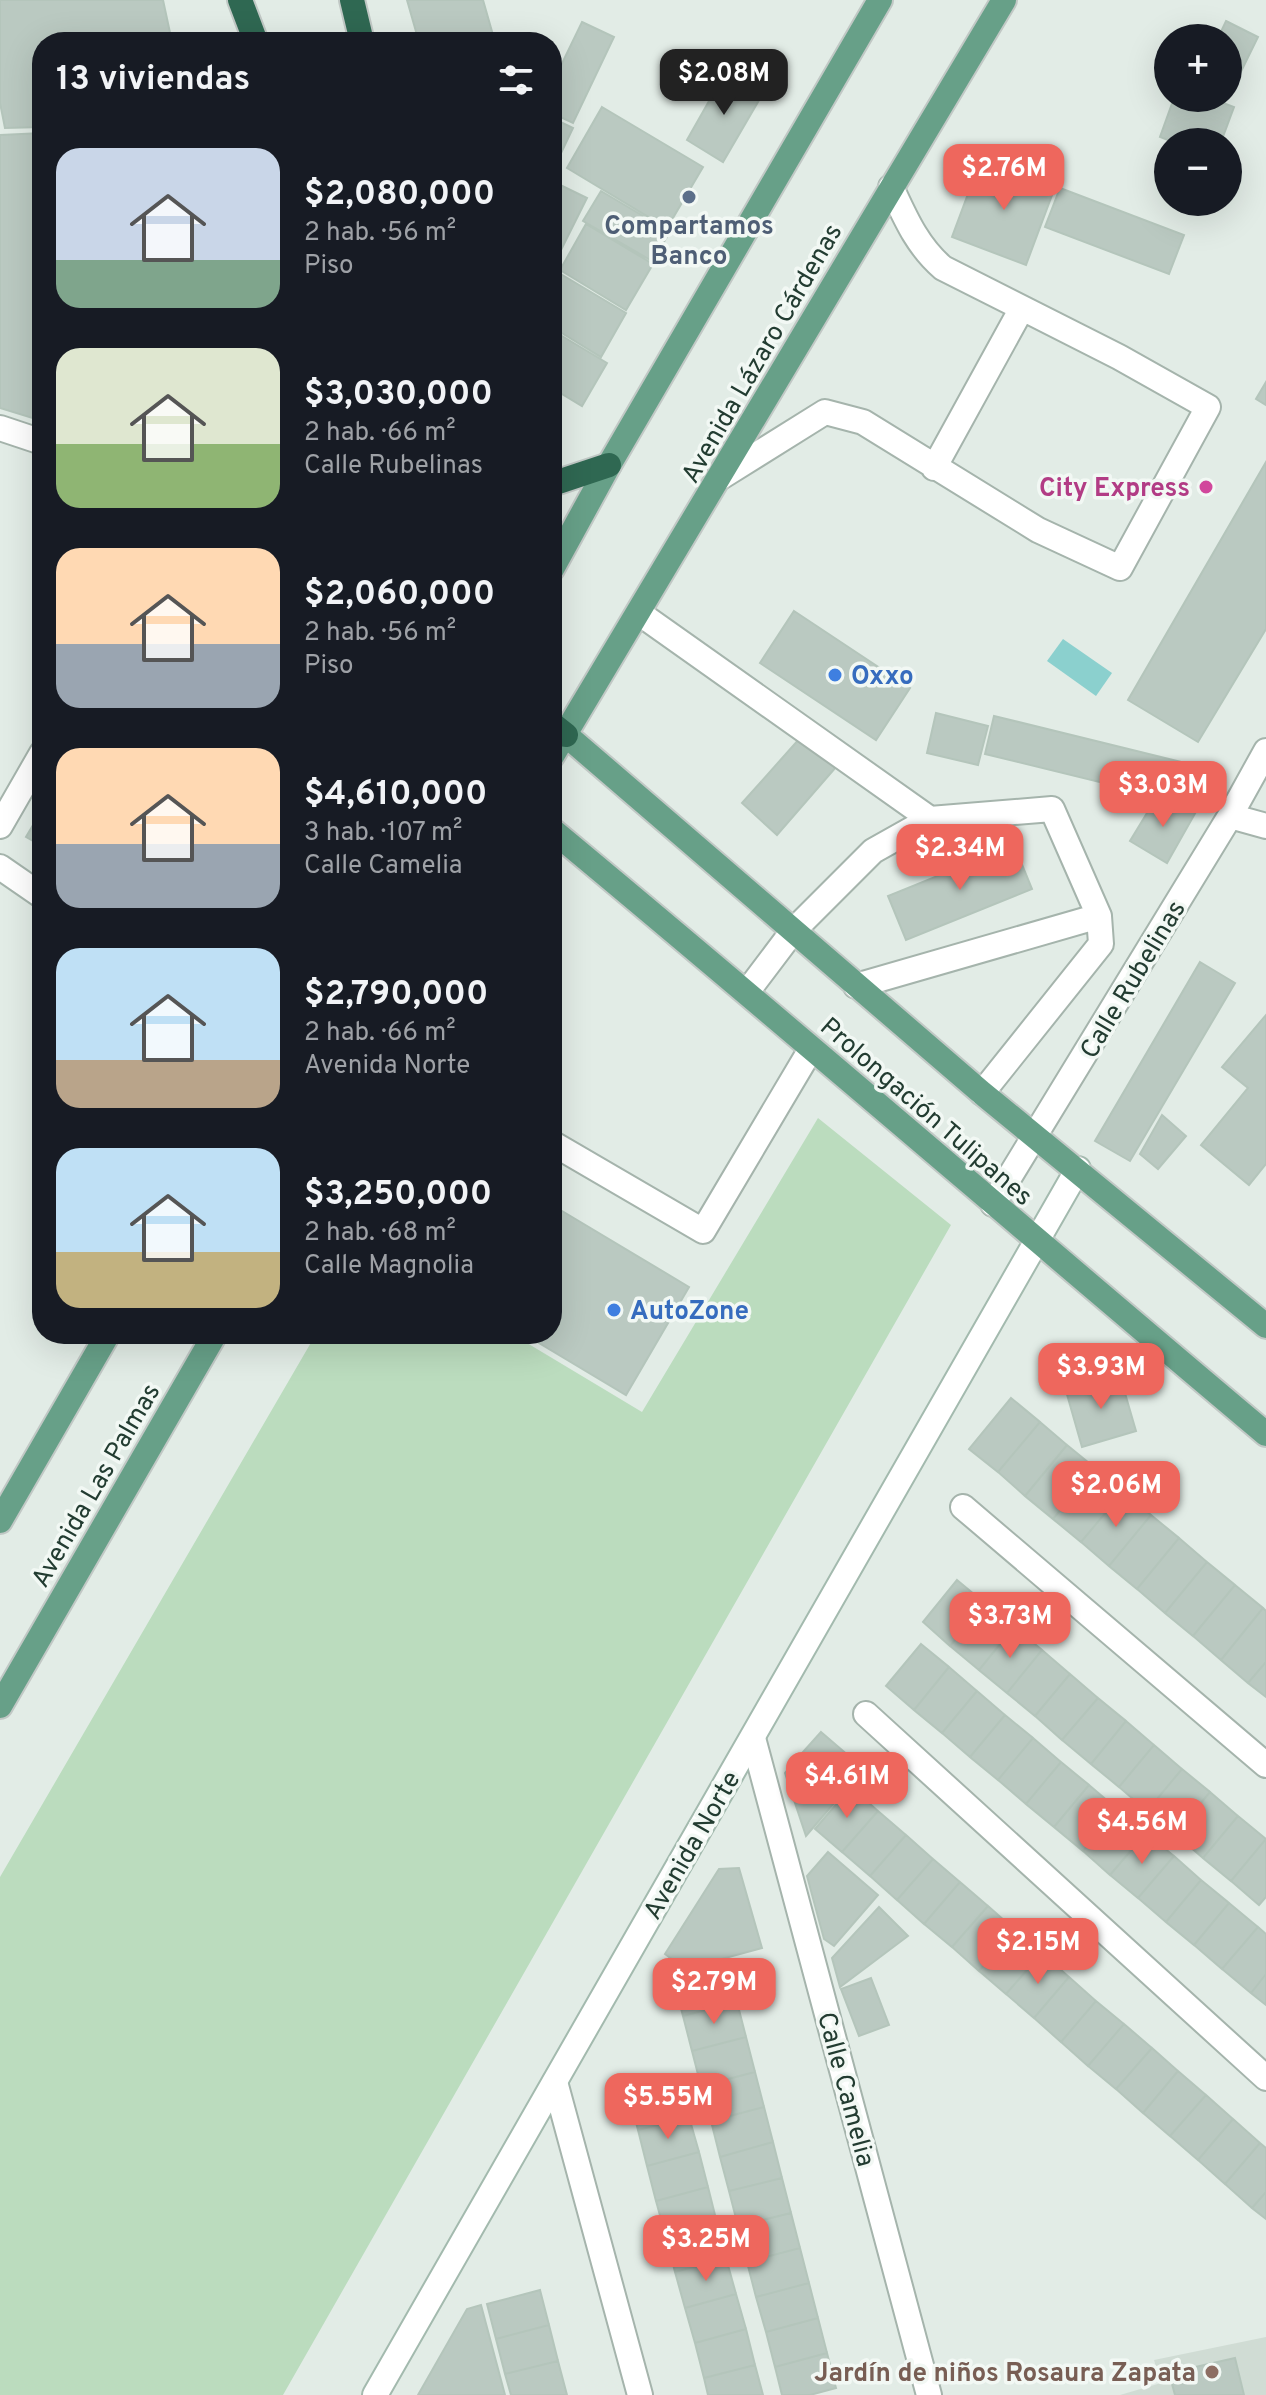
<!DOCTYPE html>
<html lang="es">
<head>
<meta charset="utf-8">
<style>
	:root { --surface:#171b24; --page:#242831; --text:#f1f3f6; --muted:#9ea1a6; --accent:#ee675d }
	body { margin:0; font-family:Overpass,sans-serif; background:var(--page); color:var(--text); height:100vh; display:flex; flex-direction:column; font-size:30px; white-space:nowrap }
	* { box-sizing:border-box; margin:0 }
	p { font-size:26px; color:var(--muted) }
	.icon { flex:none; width:44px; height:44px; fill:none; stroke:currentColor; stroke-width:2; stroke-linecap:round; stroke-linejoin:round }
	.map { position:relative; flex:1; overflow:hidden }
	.details { position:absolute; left:32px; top:32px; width:530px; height:1312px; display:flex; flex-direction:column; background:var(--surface); border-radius:32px; box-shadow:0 8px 32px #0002 }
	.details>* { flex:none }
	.controls { position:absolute; left:1154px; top:24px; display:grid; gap:16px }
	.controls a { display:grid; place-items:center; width:88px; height:88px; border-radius:50%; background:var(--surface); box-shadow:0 8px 32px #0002; font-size:40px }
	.price { position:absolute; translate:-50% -68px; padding:0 18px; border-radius:16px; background:var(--accent); color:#fff; font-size:26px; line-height:52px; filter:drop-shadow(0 2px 4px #0008) }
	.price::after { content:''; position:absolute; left:50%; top:48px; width:24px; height:18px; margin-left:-12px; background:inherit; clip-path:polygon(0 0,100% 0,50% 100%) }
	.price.selected { background:#222; color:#fff }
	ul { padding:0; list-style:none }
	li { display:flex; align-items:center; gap:24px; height:200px; padding:0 24px }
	li span { display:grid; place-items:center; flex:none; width:224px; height:160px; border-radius:24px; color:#555 }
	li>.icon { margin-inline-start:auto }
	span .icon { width:96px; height:96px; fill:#fffc; stroke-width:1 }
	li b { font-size:34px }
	h2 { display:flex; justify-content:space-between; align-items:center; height:96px; padding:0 24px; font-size:34px }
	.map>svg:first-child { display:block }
</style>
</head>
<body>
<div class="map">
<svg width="1266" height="2395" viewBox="0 0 1266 2395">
	<rect width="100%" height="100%" fill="#e2ece6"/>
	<path fill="#d0dcd4" d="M1266 2337V2395H1120L1161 2383 1154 2360Z"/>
	<path fill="#bbdcbe" d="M818 1118 951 1225 283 2395H0V1877L316 1334H512L642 1412Z"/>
	<path fill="#8bd0ce" d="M1063 639 1112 673 1096 696 1047 661Z"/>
	<path fill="#bac9c1" stroke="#b4c5bb" stroke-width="2" d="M0 0H163L172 42H42V127L5 128 0 103Z
		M407 0H483L495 42H419Z
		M1226 21 1258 37 1229 96 1228 38H1218Z
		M582 22 614 37 573 123 552 113V84Z
		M725 73 762 95 723 162 687 140Z
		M1174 98H1210L1234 107 1221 142H1173L1160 137Z
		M602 107 703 167 667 228 567 168Z
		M552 118 573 128 552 172Z
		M42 133V421L0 408V135Z
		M981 159 1055 187 1026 265 952 237Z
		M552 181 587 198 559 254 552 249Z
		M1060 188 1184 235 1169 274 1045 227Z
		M601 191 670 232 652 261 583 221Z
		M586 224 653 264 626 310 560 270Z
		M559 273 626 313 601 357 552 327V284Z
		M552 330 607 363 582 406 552 388Z
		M1266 382V405L1256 399Z
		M1266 462V629L1198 742 1128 700Z
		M794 611 910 688 876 740 760 663Z
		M936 713 988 726 978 765 927 753Z
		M994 716 1218 771 1198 806 985 754Z
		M801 737 836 767 777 835 742 803Z
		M1155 800 1197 810 1167 863 1130 841Z
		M42 810V846L26 837Z
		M1014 845 1032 889 906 940 888 896Z
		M1200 962 1235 983 1130 1161 1095 1141Z
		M1266 1015V1164L1249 1185 1201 1145 1248 1088 1222 1067Z
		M1162 1115 1186 1136 1158 1169 1140 1154Z
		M552 1205 689 1287 626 1395 524 1334H552Z
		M1120 1376 1136 1431 1082 1447 1066 1391Z
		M1011 1398 1040 1422 998 1472 969 1449Z
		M1040 1422 1067 1445 1025 1496 998 1472Z
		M1067 1445 1095 1468 1053 1519 1025 1496Z
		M1095 1468 1123 1492 1081 1542 1053 1519Z
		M1123 1492 1151 1515 1109 1566 1081 1542Z
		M1151 1515 1179 1538 1137 1589 1109 1566Z
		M1179 1538 1207 1562 1165 1613 1137 1589Z
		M1207 1562 1235 1585 1193 1636 1165 1613Z
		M957 1580 986 1604 950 1646 923 1622Z
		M1235 1585 1263 1608 1221 1660 1193 1636Z
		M986 1604 1014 1627 979 1670 950 1646Z
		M1263 1608 1266 1611V1662L1248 1683 1221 1660Z
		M1014 1627 1042 1650 1007 1693 979 1670Z
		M921 1644 949 1667 914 1710 886 1686Z
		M1042 1650 1070 1674 1035 1716 1007 1693Z
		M1266 1662V1697L1248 1683Z
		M949 1667 977 1691 942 1733 914 1710Z
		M1070 1674 1098 1698 1062 1740 1035 1716Z
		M977 1691 1005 1715 970 1757 942 1733Z
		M1098 1698 1126 1721 1091 1764 1062 1740Z
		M1005 1715 1033 1738 998 1780 970 1757Z
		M1126 1721 1154 1745 1119 1787 1091 1764Z
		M821 1732 863 1768 837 1797 795 1761Z
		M1033 1738 1061 1762 1026 1804 998 1780Z
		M1154 1745 1182 1769 1147 1811 1119 1787Z
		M1061 1762 1089 1785 1054 1827 1026 1804Z
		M792 1765 835 1802 806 1836 785 1773Z
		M1182 1769 1210 1792 1175 1834 1147 1811Z
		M1089 1785 1117 1809 1083 1851 1054 1827Z
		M851 1787 878 1811 842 1852 815 1829Z
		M1210 1792 1238 1816 1203 1858 1175 1834Z
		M1117 1809 1146 1833 1110 1875 1083 1851Z
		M878 1811 906 1835 870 1876 842 1852Z
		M1238 1816 1266 1839 1231 1881 1203 1858Z
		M1146 1833 1174 1856 1138 1898 1110 1875Z
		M906 1835 933 1859 897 1900 870 1876Z
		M1266 1839V1897L1259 1905 1231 1881Z
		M828 1852 878 1895 834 1946 824 1939 807 1876Z
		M1174 1856 1201 1880 1166 1922 1138 1898Z
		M933 1859 960 1882 924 1924 897 1900Z
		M739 1868 762 1948 685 1969 665 1954 719 1869Z
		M1201 1880 1229 1903 1194 1945 1166 1922Z
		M960 1882 988 1906 952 1947 924 1924Z
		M1229 1903 1258 1927 1222 1969 1194 1945Z
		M988 1906 1014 1929 979 1971 952 1947Z
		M879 1907 908 1936 840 1987 832 1958Z
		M1258 1927 1266 1934V1974L1251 1993 1222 1969Z
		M1014 1929 1042 1953 1006 1994 979 1971Z
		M1042 1953 1069 1977 1034 2018 1006 1994Z
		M727 1967 737 2002 683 2016 674 1981Z
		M1266 1974V2005L1251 1993Z
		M1069 1977 1096 2001 1061 2042 1034 2018Z
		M871 1978 889 2025 859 2036 841 1989Z
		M1096 2001 1124 2024 1088 2066 1061 2042Z
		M737 2002 746 2037 692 2051 683 2016Z
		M1124 2024 1152 2048 1116 2089 1088 2066Z
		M746 2037 755 2072 701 2086 692 2051Z
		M1152 2048 1178 2071 1143 2113 1116 2089Z
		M1178 2071 1206 2095 1170 2136 1143 2113Z
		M755 2072 764 2107 711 2121 701 2086Z
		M679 2081 689 2117 638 2130 629 2095Z
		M1206 2095 1233 2119 1198 2160 1170 2136Z
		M764 2107 773 2142 720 2157 711 2121Z
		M689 2117 699 2152 647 2166 638 2130Z
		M1233 2119 1260 2143 1225 2184 1198 2160Z
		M773 2142 782 2178 729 2191 720 2157Z
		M1260 2143 1266 2148V2192L1252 2208 1225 2184Z
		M699 2152 708 2187 656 2201 647 2166Z
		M782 2178 791 2213 738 2226 729 2191Z
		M708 2187 717 2223 666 2237 656 2201Z
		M1266 2192V2219L1252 2208Z
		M791 2213 800 2248 747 2262 738 2226Z
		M717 2223 726 2258 675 2272 666 2237Z
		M800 2248 809 2283 756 2297 747 2262Z
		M726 2258 736 2294 685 2308 675 2272Z
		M809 2283 818 2318 766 2332 756 2297Z
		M540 2290 549 2325 496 2339 487 2304Z
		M736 2294 746 2329 695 2343 685 2308Z
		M481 2305 505 2395H418L467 2309Z
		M818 2318 827 2353 775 2367 766 2332Z
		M549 2325 558 2361 505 2374 496 2339Z
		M746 2329 755 2365 704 2378 695 2343Z
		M827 2353 836 2388 810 2395H782L775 2367Z
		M1235 2358 1244 2395H1175L1169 2373Z
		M558 2361 567 2395H511L505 2374Z
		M755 2365 763 2395H708L704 2378Z"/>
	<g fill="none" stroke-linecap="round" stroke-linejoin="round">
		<g stroke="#a5b4ac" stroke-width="28">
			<path id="lane" d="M934 468 1022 308
				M721 477 825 412 863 422 1038 530 1120 568 1208 407 1119 357 943 268C917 246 905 217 891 187
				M639 613 930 819
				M856 986 1099 916
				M747 992 793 931 873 851 930 819 1052 809 1099 916 1101 944 982 1093
				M552 1143 703 1231 811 1049"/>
		</g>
		<g stroke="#a5b4ac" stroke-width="28">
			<path id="street" d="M0 428 42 442
				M1230 816 1266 826
				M0 826 42 753
				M0 867 42 896
				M993 1204 1230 816 1266 751
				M963 1507 1266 1765
				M866 1714 1266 2078
				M753 1738 929 2395
				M555 2082 640 2395"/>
		</g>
		<g stroke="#a3baae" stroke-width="28">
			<path id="secondary" d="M375 2395 1078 1169"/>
		</g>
		<g stroke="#c1c8c5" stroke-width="28">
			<path id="primary" d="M552 569 609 465 880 0
				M566 735 982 1093 1266 1326
				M552 756 1004 0
				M552 830C792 1029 1027 1233 1266 1434
				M0 1521 108 1334
				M0 1706 215 1334"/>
		</g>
		<g stroke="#c1c8c5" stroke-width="28">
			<path id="highway" d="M240 0 256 42
				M352 0 362 42
				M552 484 609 465
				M552 724 566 735"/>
		</g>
		<use href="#lane" stroke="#fff" stroke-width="24"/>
		<use href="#street" stroke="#fff" stroke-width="24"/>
		<use href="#secondary" stroke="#fff" stroke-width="24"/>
		<use href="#primary" stroke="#67a088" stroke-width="24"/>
		<use href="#highway" stroke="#2f6852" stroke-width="24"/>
	</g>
	<circle fill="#5c6f8a" stroke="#f2f8f4" stroke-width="3" cx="689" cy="197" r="8"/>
	<circle fill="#d1479c" stroke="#f2f8f4" stroke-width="3" cx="1206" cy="487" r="8"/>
	<g fill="#3f7fe0" stroke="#f2f8f4" stroke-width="3">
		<circle cx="835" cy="675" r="8"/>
		<circle cx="614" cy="1310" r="8"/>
	</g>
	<circle fill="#8d6e63" stroke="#f2f8f4" stroke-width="3" cx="1212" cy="2372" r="8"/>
	<g text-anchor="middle" stroke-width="7" stroke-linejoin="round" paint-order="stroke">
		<g font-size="26" font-weight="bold" fill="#4e5e75" stroke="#f2f8f4">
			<text x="689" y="234">Compartamos<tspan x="689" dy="30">Banco</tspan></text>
		</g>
		<g font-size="26" fill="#223c31" stroke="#f2f8f4">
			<text transform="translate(761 353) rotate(-60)" y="9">Avenida Lázaro Cárdenas</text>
			<text transform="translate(1132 979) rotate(-59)" y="9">Calle Rubelinas</text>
			<text transform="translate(927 1111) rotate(41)" y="9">Prolongación Tulipanes</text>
			<text transform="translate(95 1485) rotate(-60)" y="9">Avenida Las Palmas</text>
			<text transform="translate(691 1845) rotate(-60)" y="9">Avenida Norte</text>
			<text transform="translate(847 2089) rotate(75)" y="9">Calle Camelia</text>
		</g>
		<g font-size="26" font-weight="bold" fill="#b23c85" stroke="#f2f8f4" text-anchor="end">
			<text x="1190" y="496">City Express</text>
		</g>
		<g font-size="26" font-weight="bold" fill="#366cbe" stroke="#f2f8f4" text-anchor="start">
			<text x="851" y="684">Oxxo</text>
			<text x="630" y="1319">AutoZone</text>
		</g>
		<g font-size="26" font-weight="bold" fill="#785e54" stroke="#f2f8f4" text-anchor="end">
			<text x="1196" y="2381">Jardín de niños Rosaura Zapata</text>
		</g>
	</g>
</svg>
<div class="controls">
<a>+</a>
<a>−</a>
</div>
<b class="price selected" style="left:724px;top:117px">$2.08M</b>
<b class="price" style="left:1004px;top:212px">$2.76M</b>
<b class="price" style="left:1163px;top:829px">$3.03M</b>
<b class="price" style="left:960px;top:892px">$2.34M</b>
<b class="price" style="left:1101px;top:1411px">$3.93M</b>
<b class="price" style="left:1116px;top:1529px">$2.06M</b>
<b class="price" style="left:1010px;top:1660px">$3.73M</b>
<b class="price" style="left:847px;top:1820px">$4.61M</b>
<b class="price" style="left:1142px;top:1866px">$4.56M</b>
<b class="price" style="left:1038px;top:1986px">$2.15M</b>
<b class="price" style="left:714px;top:2026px">$2.79M</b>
<b class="price" style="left:668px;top:2141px">$5.55M</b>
<b class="price" style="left:706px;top:2283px">$3.25M</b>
<section class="details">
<h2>13 viviendas<svg class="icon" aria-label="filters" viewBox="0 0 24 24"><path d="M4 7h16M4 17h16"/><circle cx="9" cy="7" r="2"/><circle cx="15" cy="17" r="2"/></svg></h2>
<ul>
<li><span style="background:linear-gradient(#c9d6e8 70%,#7fa58c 0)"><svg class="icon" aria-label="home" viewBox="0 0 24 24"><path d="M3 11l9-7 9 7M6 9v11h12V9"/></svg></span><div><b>$2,080,000</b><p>2 hab. · 56 m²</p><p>Piso</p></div></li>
<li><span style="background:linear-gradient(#dfe7d0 60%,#8fb573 0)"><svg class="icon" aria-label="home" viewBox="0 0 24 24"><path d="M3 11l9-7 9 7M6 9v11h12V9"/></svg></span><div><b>$3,030,000</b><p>2 hab. · 66 m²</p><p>Calle Rubelinas</p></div></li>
<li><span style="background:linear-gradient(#ffd9b3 60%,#9aa5b1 0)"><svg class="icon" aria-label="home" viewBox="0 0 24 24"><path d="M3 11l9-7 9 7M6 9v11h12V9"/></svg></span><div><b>$2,060,000</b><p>2 hab. · 56 m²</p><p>Piso</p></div></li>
<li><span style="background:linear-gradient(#ffd9b3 60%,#9aa5b1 0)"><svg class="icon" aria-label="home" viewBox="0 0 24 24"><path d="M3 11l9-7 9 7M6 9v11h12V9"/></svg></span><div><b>$4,610,000</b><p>3 hab. · 107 m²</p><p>Calle Camelia</p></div></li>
<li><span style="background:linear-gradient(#bfe0f5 70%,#b9a48a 0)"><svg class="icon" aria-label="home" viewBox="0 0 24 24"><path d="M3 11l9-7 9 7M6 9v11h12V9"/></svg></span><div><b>$2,790,000</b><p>2 hab. · 66 m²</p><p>Avenida Norte</p></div></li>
<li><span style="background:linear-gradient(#bfe0f5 65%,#c2b280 0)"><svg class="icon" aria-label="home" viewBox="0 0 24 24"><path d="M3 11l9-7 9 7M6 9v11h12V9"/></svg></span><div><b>$3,250,000</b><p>2 hab. · 68 m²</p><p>Calle Magnolia</p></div></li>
</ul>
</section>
</div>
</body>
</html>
